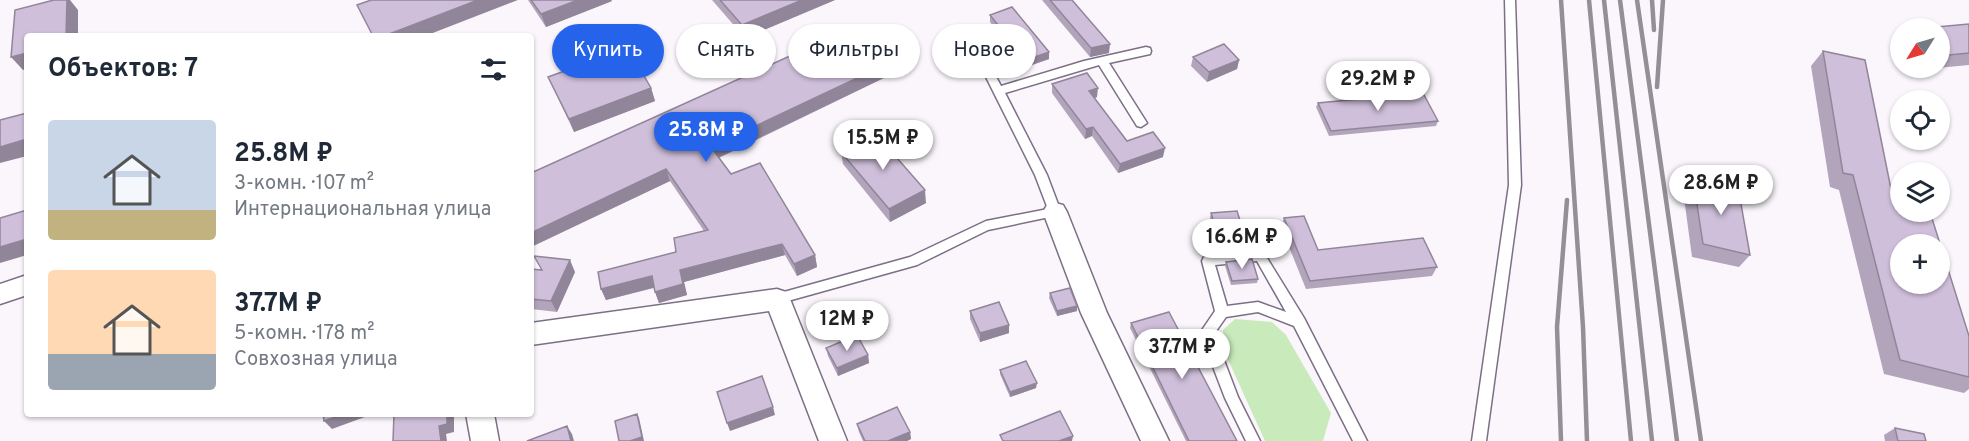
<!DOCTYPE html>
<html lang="ru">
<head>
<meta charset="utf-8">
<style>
	:root { --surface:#fff; --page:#f6f6f7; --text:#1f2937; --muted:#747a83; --accent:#2563eb }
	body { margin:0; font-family:Overpass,sans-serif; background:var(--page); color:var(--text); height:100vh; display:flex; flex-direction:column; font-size:22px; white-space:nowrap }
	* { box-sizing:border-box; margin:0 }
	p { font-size:20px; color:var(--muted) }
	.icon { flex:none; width:33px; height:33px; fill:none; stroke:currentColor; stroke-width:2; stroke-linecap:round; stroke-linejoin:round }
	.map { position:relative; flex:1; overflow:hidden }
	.side { position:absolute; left:24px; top:33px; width:510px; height:384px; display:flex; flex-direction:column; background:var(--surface); border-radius:6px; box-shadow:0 2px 4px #0004 }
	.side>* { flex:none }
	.hud { position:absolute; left:552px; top:24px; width:570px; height:54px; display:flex; gap:12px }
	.needle { width:39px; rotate:233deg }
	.buttons { position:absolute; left:1890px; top:18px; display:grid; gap:12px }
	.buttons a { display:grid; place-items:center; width:60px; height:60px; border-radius:50%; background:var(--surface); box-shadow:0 2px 4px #0004; font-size:30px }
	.price { position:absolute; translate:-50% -51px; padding:0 14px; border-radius:21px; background:#fff; color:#222; font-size:20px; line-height:39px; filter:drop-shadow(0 2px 3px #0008) }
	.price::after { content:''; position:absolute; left:50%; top:36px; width:18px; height:14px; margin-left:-9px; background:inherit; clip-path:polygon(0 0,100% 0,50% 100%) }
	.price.selected { background:var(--accent); color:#fff }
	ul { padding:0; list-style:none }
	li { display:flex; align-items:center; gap:18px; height:150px; padding:0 24px }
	li span { display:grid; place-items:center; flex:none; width:168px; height:120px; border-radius:6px; color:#555 }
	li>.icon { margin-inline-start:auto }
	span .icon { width:72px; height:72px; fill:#fffc; stroke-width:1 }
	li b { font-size:26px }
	h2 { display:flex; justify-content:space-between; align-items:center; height:72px; padding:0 24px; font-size:26px }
	.tag { padding:0 21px; border-radius:27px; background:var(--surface); box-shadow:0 2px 4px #0004; font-size:21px; line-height:54px }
	.tag.selected { background:var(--accent); color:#fff }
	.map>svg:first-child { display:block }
</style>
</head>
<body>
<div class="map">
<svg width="1969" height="441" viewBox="0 0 1969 441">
	<rect width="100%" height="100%" fill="#faf6fc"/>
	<path fill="#c9ebbb" d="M1235 319 1272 322 1286 335 1331 413 1323 441H1265L1225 353 1223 330Z"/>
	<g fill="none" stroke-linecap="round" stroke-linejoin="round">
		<g stroke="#7d6f86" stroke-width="3">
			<path id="lane" d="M1505 0H1515L1521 185 1486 441H1472L1509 185Z
				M983 44 988 48 993 71 1001 86 1084 61 1146 47 1150 48 1151 51 1150 54 1109 63 1147 123 1141 127 1137 126 1099 65 1005 93 1047 175 1061 212 1059 215 988 230 917 265 777 304 773 303 771 299 773 295 910 257 986 221 1048 209 1035 175 983 71 978 48Z
				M1260 251 1264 253 1304 318 1367 441H1353L1294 326 1258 312 1226 317 1214 334 1238 397 1260 441H1246L1225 398 1200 333 1215 311 1202 261 1204 257 1208 256ZM1257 261 1286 312 1258 302 1227 306 1215 265Z"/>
		</g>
		<g stroke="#7d6f86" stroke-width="3">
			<path id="street" d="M1055 203 1063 205 1067 212 1107 313 1169 441H1141L1081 313 1043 212 1047 205Z
				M27 275V295L0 304V284Z
				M777 289 786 292 790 299 847 441H819L769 311 531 345V323Z
				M466 414H494L499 441H471Z"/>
		</g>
		<use href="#lane" fill="#fff" fill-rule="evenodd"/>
		<use href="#street" fill="#fff" fill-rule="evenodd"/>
		<path stroke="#948f97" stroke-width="4.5" d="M1561 0 1583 327 1587 441
			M1589 0 1631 441
			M1604 0 1652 441
			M1620 0 1677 441
			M1637 0 1701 441
			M1652 0 1654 30
			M1657 87 1663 0
			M1561 441 1557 327 1567 200"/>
	</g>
	<path fill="#b2a4bb" d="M528 0H611L612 1 546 27Z
		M712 0H835L745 38Z
		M1042 0H1072L1109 53 1090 57Z
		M990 15 1049 52V59L1026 67 990 22Z
		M1969 24V65L1937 68H1936H1940V28Z
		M1823 51 1891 189 1969 336V389L1964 393 1884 374 1839 190 1830 187 1811 66Z
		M1193 57 1239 60 1237 69 1207 82 1191 66Z
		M889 63 890 75 719 158 731 174 815 255 817 267 797 276 785 255 684 282 687 295 659 303 654 288 606 300 601 289 676 252 704 231 670 181 531 247V173Z
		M548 77 651 88 655 101 574 132Z
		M1052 84 1097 97 1095 98 1127 141 1163 157 1118 173 1092 136 1085 139 1052 93Z
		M1318 103 1438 121 1436 126 1329 136 1316 107Z
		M841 152 926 203 890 222 843 164Z
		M1693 178 1750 255 1739 267 1692 257 1683 190Z
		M1211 213 1248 245 1246 250 1221 253 1210 218Z
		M1284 218 1318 250 1437 267 1432 276 1306 289 1281 227Z
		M1226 262 1258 279 1257 283 1231 285 1225 266Z
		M531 269 575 272 557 312 531 309Z
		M1050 293 1077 306V311L1057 316 1049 298Z
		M970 311 1009 333 980 342 970 319Z
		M1131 323 1237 441H1186L1130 328Z
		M826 348 868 355 869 363 838 376 828 356Z
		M1000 370 1036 388 1010 397 1000 374Z
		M857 424 910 432 911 439 907 441H863L859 432Z
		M1895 428 1926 441H1885L1884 435Z"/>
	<path fill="#918699" d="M67 0H70L78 10V36H66Z
		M478 0H518L425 36H384Z
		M578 0H611L612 1 546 27 541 14Z
		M802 0H835L745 38 742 25Z
		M1110 44 1109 53 1090 57 1091 48Z
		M1049 52V59L1026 67V60Z
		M27 53V69L23 70 11 57Z
		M1239 60 1237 69 1207 82 1209 72Z
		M889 63 890 75 715 159 711 147Z
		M651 88 655 101 574 132 569 119Z
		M1098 88 1097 97 1088 100 1089 91Z
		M1093 127 1092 136 1085 139 1086 129Z
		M27 139V156L0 163V147Z
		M1165 148 1163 157 1118 173 1120 164Z
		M666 169 670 181 531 247V233Z
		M925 190 926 203 890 222 889 209Z
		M27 239V255L0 263V247Z
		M782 244 785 255 684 282 687 295 659 303 655 292 680 270Z
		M815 255 817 267 797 276 794 264Z
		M570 260 575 272 557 312 551 301Z
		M652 276 656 287 606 300 601 289Z
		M1077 306V311L1057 316V311Z
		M1009 325V333L980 342V333Z
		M868 355 869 363 838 376 837 368Z
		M1037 383 1036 388 1010 397V392Z
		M773 407 775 415 730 431 727 423Z
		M344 414H373L332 429 324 421Z
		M447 414H454V432L446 434 447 441H441L439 426Z
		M637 414 639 418 644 441H630Z
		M567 426 572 434 574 441H571Z
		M910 432 911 439 907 441H888Z
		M1073 436 1072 441H1059Z"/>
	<path fill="#cfbfda" stroke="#918699" stroke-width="1.5" fill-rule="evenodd" d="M54 0H67L66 36H27V53L11 57 15 10Z
		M371 0H478L384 36H373L357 5Z
		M531 0H578L541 14Z
		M720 0H802L742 25Z
		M1050 0H1072L1110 44 1091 48Z
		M1012 7 1049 52 1026 60 990 15Z
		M1969 24V53L1949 55 1940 46V28H1925Z
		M854 27 889 63 711 147 731 174 760 163 815 255 794 264 782 244 680 270 683 284 655 292 652 276 601 289 598 272 676 252 674 238 708 230 666 169 531 233V173Z
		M1224 44 1239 60 1209 72 1193 57Z
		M628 48 651 88 569 119 548 77Z
		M1823 51 1865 60 1891 189 1900 191V212H1930L1969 336V377L1900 360 1853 175 1843 173ZM1900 244H1940V284H1900Z
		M1087 73 1098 88 1089 91 1127 141 1153 132 1165 148 1120 164 1093 127 1086 129 1052 84Z
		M1423 93 1438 121 1331 131 1318 103Z
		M27 113V139L0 147V120Z
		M876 134 925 190 889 209 841 152Z
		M1693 178 1738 187 1750 255 1703 244Z
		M27 210V239L0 247V218Z
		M1237 211 1248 245 1222 248 1211 213Z
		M1304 216 1318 250 1423 238 1437 267 1310 281 1284 218Z
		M534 256 570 260 551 301 531 299V269L542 270Z
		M1252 259 1258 279 1232 281 1226 262Z
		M1070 288 1077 306 1057 311 1050 293Z
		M999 302 1009 325 980 333 970 311Z
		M1169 312 1237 441H1189L1131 323Z
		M857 335 868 355 837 368 826 348Z
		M1026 361 1037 383 1010 392 1000 370Z
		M762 376 773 407 727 423 717 392Z
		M897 407 910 432 888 441H865L857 424Z
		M1060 411 1073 436 1059 441H1003L1000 435Z
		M323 414H344L324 421Z
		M394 414H447V424L439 426 441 441H393Z
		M637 414 642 437 630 441H619L615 421Z
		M567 426 571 441H527Z
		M1895 428 1924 434 1926 441H1898Z"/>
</svg>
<div class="buttons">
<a><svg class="needle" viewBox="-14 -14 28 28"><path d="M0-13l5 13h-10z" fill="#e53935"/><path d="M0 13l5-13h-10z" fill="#747a83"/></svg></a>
<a><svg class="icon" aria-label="locate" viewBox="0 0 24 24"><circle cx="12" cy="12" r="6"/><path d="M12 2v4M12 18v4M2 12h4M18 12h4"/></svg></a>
<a><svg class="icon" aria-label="layers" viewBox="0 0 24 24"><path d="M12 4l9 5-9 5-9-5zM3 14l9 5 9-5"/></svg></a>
<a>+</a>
</div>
<b class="price" style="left:1378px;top:112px">29.2M ₽</b>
<b class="price selected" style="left:706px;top:163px">25.8M ₽</b>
<b class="price" style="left:883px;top:171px">15.5M ₽</b>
<b class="price" style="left:1721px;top:216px">28.6M ₽</b>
<b class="price" style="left:1242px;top:270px">16.6M ₽</b>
<b class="price" style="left:847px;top:352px">12M ₽</b>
<b class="price" style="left:1182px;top:380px">37.7M ₽</b>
<div class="hud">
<a class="tag selected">Купить</a>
<a class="tag">Снять</a>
<a class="tag">Фильтры</a>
<a class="tag">Новое</a>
</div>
<section class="side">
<h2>Объектов: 7<svg class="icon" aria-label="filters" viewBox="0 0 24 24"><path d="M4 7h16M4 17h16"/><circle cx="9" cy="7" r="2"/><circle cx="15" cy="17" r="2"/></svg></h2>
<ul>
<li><span style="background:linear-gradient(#c9d6e8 75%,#c2b280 0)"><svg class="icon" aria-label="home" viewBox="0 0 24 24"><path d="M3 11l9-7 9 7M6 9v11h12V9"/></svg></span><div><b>25.8M ₽</b><p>3-комн. · 107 m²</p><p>Интернациональная улица</p></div></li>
<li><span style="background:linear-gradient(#ffd9b3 70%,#9aa5b1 0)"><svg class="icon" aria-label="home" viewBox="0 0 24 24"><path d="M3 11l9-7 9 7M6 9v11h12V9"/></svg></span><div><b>37.7M ₽</b><p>5-комн. · 178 m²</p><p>Совхозная улица</p></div></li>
</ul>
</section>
</div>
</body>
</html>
